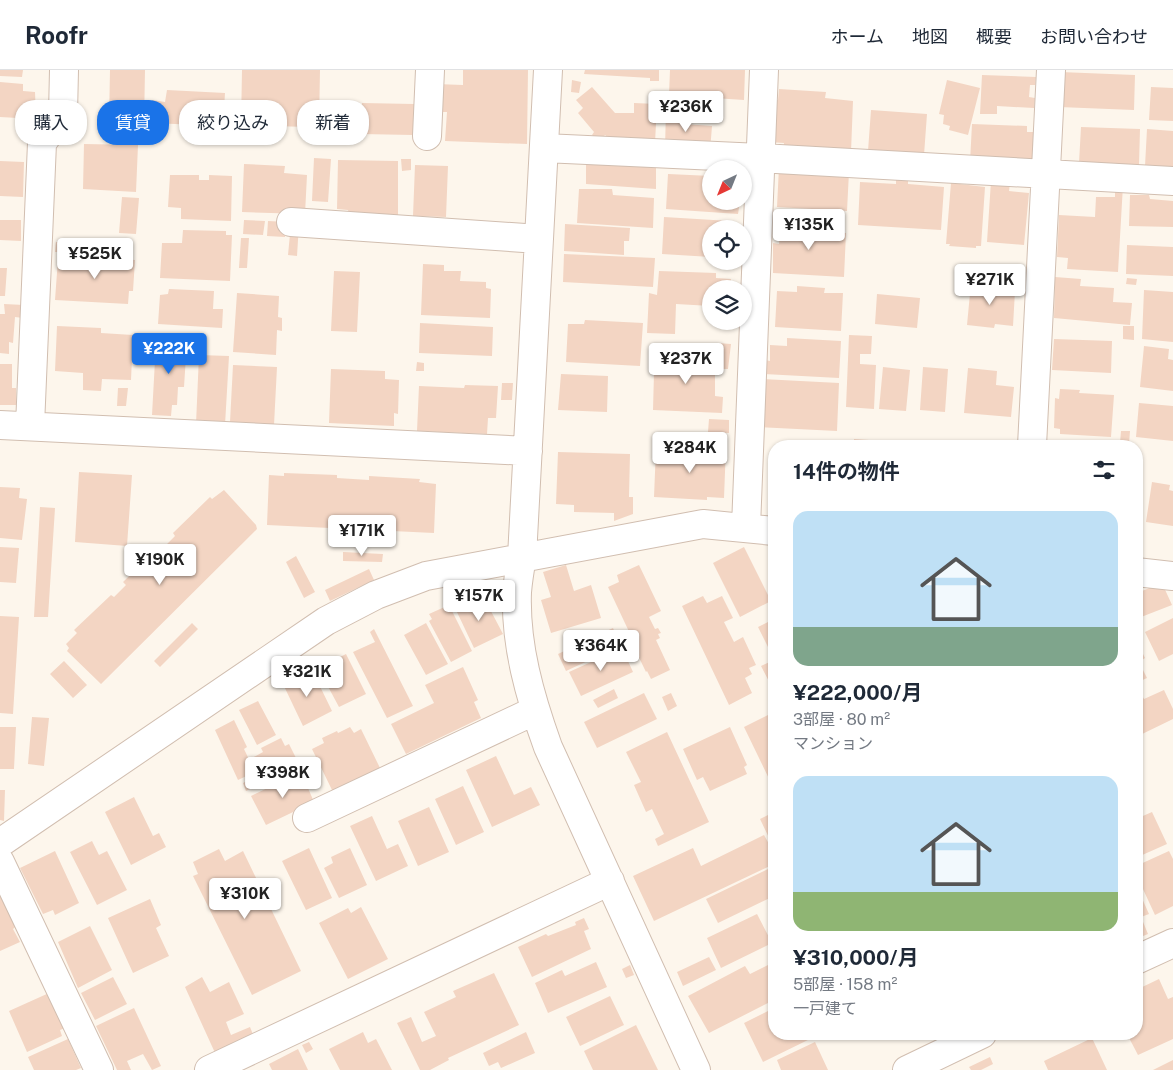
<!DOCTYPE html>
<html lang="ja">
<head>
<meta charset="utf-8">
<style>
	:root { --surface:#fff; --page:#f6f6f7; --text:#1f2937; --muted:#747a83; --line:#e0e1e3; --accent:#1a73e8 }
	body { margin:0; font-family:"Public Sans","Noto Sans JP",sans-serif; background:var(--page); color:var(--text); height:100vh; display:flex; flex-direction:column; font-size:19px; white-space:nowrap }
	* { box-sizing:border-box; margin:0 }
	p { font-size:16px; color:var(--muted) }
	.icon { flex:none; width:28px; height:28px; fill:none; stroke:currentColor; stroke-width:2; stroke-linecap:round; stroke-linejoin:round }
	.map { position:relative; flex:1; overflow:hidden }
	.sheet { position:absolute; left:768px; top:370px; width:375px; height:600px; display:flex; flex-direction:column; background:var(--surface); border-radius:20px; box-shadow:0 1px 4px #0004 }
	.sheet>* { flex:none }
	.hud { position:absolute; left:15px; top:30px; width:475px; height:45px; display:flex; gap:10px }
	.needle { width:32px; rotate:223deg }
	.tools { position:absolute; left:702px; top:90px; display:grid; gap:10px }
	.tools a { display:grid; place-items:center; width:50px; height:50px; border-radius:50%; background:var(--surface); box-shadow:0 1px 4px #0004; font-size:25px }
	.price { position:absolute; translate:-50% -42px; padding:0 11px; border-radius:5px; background:#fff; color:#222; font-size:16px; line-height:32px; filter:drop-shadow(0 1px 2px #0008) }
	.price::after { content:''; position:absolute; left:50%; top:30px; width:15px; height:11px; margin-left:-8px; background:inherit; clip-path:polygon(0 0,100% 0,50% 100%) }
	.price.current { background:var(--accent); color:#fff }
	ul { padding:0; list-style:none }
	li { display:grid; align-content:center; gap:10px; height:265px; padding:0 25px }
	li span { display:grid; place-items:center; height:155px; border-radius:15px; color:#555 }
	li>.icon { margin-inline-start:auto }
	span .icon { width:90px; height:90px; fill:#fffc; stroke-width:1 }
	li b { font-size:21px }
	h2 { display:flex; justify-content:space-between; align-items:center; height:60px; padding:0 25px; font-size:21px }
	.tag { padding:0 18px; border-radius:20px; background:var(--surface); box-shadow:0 1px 4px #0004; font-size:18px; line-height:45px }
	.tag.current { background:var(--accent); color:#fff }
	header { display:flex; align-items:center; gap:30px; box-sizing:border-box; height:70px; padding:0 25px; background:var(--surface); border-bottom:1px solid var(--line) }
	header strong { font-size:24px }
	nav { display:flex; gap:28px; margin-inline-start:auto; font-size:18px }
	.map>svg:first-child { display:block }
</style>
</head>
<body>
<header>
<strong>Roofr</strong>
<nav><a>ホーム</a><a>地図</a><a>概要</a><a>お問い合わせ</a></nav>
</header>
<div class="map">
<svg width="1173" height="1000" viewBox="0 0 1173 1000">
	<rect width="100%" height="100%" fill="#fdf6ec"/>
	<path fill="#f3d5c3" d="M0 0H23L22 7 0 6Z
		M110 0H145L144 54 109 53Z
		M242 0H320L319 54 309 53V57L241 55Z
		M463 0H528L527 74 445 71 447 42H435L436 14 463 15Z
		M585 0H659V11H650V8L584 4Z
		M670 0H745L744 30 669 25Z
		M1060 2 1135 5 1134 40 1059 37Z
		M982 5 1036 7 1035 15H1030L1029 27 1035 28 1034 38 997 36V44H980Z
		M572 10 581 12 579 23 571 22Z
		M947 10 980 18 968 65 949 60 950 56 943 54 944 45 939 44Z
		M0 12 23 14V21L35 22 36 49 0 47Z
		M592 17 615 43H634V33L657 34 655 73 611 70 605 65 599 72 592 65 594 62 578 43 583 38 576 30Z
		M1151 17 1173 18V51L1149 50Z
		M779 19 826 22 825 28 853 31 851 82 783 84 784 73 769 72V29L778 30Z
		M167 20 225 23 223 56 151 53 152 30 165 32Z
		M227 32 238 33V57L226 56Z
		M362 33 414 34 413 65 361 64Z
		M666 38 684 39V54L712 56 710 81 665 79Z
		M871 40 927 44 924 85 868 81Z
		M972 54 1027 56V62H1034L1032 94 970 92Z
		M1081 57 1140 59 1139 95 1079 93Z
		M1147 59 1173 61V97L1145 96Z
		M84 74 138 75 136 122 83 119Z
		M314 88 331 89 328 132 312 131Z
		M586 88 656 91V119L586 114Z
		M401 89H411V100L402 101Z
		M338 90 398 91V146L349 144 348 140 337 139Z
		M0 91 24 92 23 127 0 126Z
		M244 94 285 96 284 103 307 105 305 144 242 142Z
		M415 95 448 96 446 147 413 146Z
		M779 97 849 102 847 141 777 137Z
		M668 104 711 106V131H740L738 144 666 139Z
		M170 105H199V110H209V105L232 106 231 151 181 149V138L168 137Z
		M896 106H908V114L944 117 941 160 858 155 860 112 896 114Z
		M991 111 1010 113 1009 121 1029 123 1024 175 987 172Z
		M951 113 985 117 981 176H976V178L949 176 950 174H946Z
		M1115 115H1123L1118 202 1067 199 1068 188 1057 187 1059 145 1095 147 1096 127H1115Z
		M579 119H612L613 125 654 128 653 158 577 153Z
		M1130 125H1149L1150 129 1173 131V157L1129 156Z
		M122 127 139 128 136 164 119 163Z
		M664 147 730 151 729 159H711V187L662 184Z
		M781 147 804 149V156L817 157V161L846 163 844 207 773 203V173L779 174Z
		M0 150H21V171L0 170Z
		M244 150 265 151 263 165 243 164Z
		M268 151 287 152 285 167 267 166Z
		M291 154H299L297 186 288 185Z
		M565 154 630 158 629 171H624V185L564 181Z
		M183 160 226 161V165H232L230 211 160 208 162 173H182Z
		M241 168H249L247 198H239Z
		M56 172 82 173V182H55Z
		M1127 175 1173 177V206L1126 204Z
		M564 184 655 188 653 217 563 212Z
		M73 186 135 190 133 221H129L128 234 55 230 58 189H72Z
		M423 194 444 195V201H461L460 211 486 212V218L491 219 490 248 421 245Z
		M0 198H7L5 226H0Z
		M334 201 360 202 357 262 331 261Z
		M659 201 716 203V208L731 209 730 219H711V236L676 234 675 264 647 263 649 223 657 225Z
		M1055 207 1081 209 1080 216 1114 218 1113 232 1132 233 1130 255 1054 248Z
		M1127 208 1137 209 1136 215 1126 214Z
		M971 213 997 215 996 220 1015 221 1013 256 995 254 994 258 967 255Z
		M797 216 825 218 824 223H843L841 261 775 257 777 221 797 222Z
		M169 219 214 221 213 239H223L222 258 158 254 160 225 168 224Z
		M1144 220 1173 222V272L1142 269Z
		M237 223 279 226 278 247 282 248V261L277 260 276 285 233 282Z
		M877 224 920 228 917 258 875 254Z
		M4 234 24 235 23 248 15 247 13 273 9 272V284L0 283V244H5Z
		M585 250 643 253 640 296 566 292 568 254H584Z
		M420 253 493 257 492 286 419 283Z
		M57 256 101 258V263L133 265 131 310 102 309 101 321 83 320V303L55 301Z
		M1123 256H1134V270L1123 269Z
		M849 265 872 266 871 284H860V294L876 295 874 339 846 337Z
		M787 268 841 271 839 308 764 304 765 290 770 291V275L787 276Z
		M1054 269 1112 271 1111 303 1052 300Z
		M156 272 193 274 192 286H186L184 317H178L177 335H172L171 346 152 345Z
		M717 273 731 274 728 299H717Z
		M1144 276 1169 279 1168 289 1173 290V321L1140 317Z
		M660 284 715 287V326L723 327 722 343 653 340 654 303H659Z
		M199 285 229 286 225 355 196 354Z
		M417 292 424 293V301H416Z
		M0 294H12V318H16V335H0Z
		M233 295 277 297 274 355 230 352Z
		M883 297 910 300 906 341 879 339Z
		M923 297 948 299 945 342 920 340Z
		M968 298 997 301 996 315 1014 317 1011 347 964 343Z
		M331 299 385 301V309L399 310 398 344 394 343V356L329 353Z
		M561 304 608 306 607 342 558 340Z
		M760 309 839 313 837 361 759 357Z
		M502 313H513L512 330H501Z
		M465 315 498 316 496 348H488L487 364 417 361 419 316 464 318Z
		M118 318H128L126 336H117Z
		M1060 319 1080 320 1079 323 1114 325 1111 367 1060 364V359L1054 358 1055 328 1059 329Z
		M1139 333 1173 336V371L1136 367Z
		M709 349 729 350V363L708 362Z
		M1121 361H1130L1129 374 1120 373Z
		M854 369 899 372V376H854Z
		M705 375 726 376 724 428 707 427V430L654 427 656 378H682V383L704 384Z
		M558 382 630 384 629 427H633V444L614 451V443L574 442V435L556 434Z
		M79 402 132 405 127 476 75 472Z
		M284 403 337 405V408L369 410V406L420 409 419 412 436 414 434 463 267 455 269 405 284 406Z
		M1152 412 1170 415 1169 420 1173 421V456L1146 452Z
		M0 417 20 418 19 428 27 429 22 470 0 468Z
		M224 420 256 455 257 459 101 614 67 581 69 578 66 574 77 563 74 560 111 525 114 527 126 515 123 512 161 475 164 477 175 466 173 463 210 427 212 429Z
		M40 437 55 438 48 547H34Z
		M0 477 19 478 16 513 0 512Z
		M744 477 771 531 740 547 713 493Z
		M343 482 383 484 382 492 343 491Z
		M296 486 315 522 304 528 286 492Z
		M566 495 574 521 591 515 601 548 551 563 541 530 551 527 543 502Z
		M639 495 661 541 649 547 655 559 658 558 661 563 658 564 660 568 656 570 670 600 651 609 647 601 646 602 630 569 632 568 608 517 619 512 617 505Z
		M369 499 374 510 330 531 325 520Z
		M1138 511 1142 521 1162 513 1172 535 1136 549V512Z
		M483 526 503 564 474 578 456 540Z
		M703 526 707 533 722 526 733 548 724 552 734 572 743 567 756 595 749 598 752 604 745 608 752 623 729 635 682 536Z
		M449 535 472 581 451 592 429 551 432 549 429 544Z
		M0 546 19 547 13 644 0 643Z
		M1173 548V584L1159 591 1145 562Z
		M774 549V584L772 585 758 557Z
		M192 553 198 559 160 597 154 591Z
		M426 553 448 594 426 605 404 565Z
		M613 558 620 576 566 601 558 584Z
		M374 559 413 636 387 648 353 582 375 572 370 562Z
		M1136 570 1145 588 1139 592 1147 608 1136 613Z
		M622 578 633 602 581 626 569 602Z
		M346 584 366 624 339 637 318 598Z
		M774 590V621L761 596Z
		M64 591 87 615 73 628 50 604Z
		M463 597 478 630 474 632 481 648 406 684 391 654 434 633 425 615Z
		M312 600 332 641 303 656 283 614Z
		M614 619 618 628 598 638 593 630Z
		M1164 620 1173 639V649L1136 667V623L1140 622 1144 629Z
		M644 623 657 649 597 678 584 652Z
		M671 623 677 636 668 641 662 627Z
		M258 631 276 665 257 675 239 640Z
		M774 642V719L744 657Z
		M32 647 49 648 44 696 28 694Z
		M234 650 247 677 244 679 255 702 238 710 215 660Z
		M0 657H16L14 699H0Z
		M350 657 354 663 361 659 380 698 333 722 312 679 324 673 322 668 337 661 338 663Z
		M730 657 747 695 744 697 747 704 710 721 703 707 697 710 683 679Z
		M667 662 709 752 658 776 655 769 664 764 652 739 646 742 634 715 641 712 626 682Z
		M281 668 285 676 289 674 300 696 246 721 243 713 261 704 252 688 263 682 261 678Z
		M496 686 514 725 531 717 540 735 492 757 466 700Z
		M301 702 314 732 266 755 251 726Z
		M463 716 484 762 456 775 435 729Z
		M0 720H5L4 751 0 750Z
		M134 727 153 766 159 763 166 777 131 795 105 742Z
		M429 737 449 782 418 796 398 751Z
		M774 742V778L760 749Z
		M1152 742 1167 774 1140 786 1136 779V749Z
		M372 746 387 779 398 774 408 796 376 811 350 756Z
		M764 765 774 783V794L654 851 633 806 693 778 701 796Z
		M92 771 99 785 107 781 127 820 97 835 70 782Z
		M309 778 332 828 306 840 282 791Z
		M350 778 367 815 339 828 324 798 333 793 331 787Z
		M219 779 225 791 243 781 301 901 252 925 193 806 198 804 193 792Z
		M55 781 79 833 55 845 53 840 43 844 20 798Z
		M1169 781 1173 789V836L1155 845 1136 804V796Z
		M770 798 774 806V826L718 853 706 829Z
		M1136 815 1149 844 1141 847 1148 864 1136 869Z
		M0 822 16 856 13 859 20 872 0 881Z
		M150 829 161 855 156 858 169 886 133 903 108 848Z
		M361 837 388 889 348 909 319 853 348 838 351 843Z
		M757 844 772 873 721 898 707 868Z
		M584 848 589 859 584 861 591 879 532 907 518 877 546 864 548 866 576 855 575 852Z
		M90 856 112 900 78 918 58 872Z
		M709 887 716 900 683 916 677 902Z
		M596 892 607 917 548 943 535 913 562 900 565 906Z
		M774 892V930L709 963 688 926 745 896 750 904Z
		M630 895 634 905 626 908 622 899Z
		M494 903 519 955 448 988 449 990 430 1000H420L397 953 411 947 422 972 436 966 424 942 456 927 453 921Z
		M113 907 127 934 95 950 81 923Z
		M202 907 210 922 229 912 244 944 226 952 231 965 250 957 254 967 216 985 185 917Z
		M1159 909 1168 929 1173 927V969L1138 985 1127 964H1136V920Z
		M49 923 65 958 60 960 62 966 27 982 9 941Z
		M610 926 624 955 580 976 566 947Z
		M134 938 161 996 152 1000 143 984 127 991 131 1000H117L96 956Z
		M774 938V964H808L810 969 763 992 744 953Z
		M636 955 658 1000H593L584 981Z
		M363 962 368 973 376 969 392 1000H340L329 979Z
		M526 962 535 983 501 998 498 992 489 996 483 983Z
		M1092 968 1107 1000H1048L1044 991Z
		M68 969 81 998 76 1000H34L28 987Z
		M309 972 313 979 306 983 302 975Z
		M815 972 828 1000H781L777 990Z
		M298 979 308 1000H272L269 994Z
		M990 987 993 994 981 1000H971L969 997Z
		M1173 990V1000H1153Z"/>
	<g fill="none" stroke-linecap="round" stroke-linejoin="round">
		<g stroke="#d1beb0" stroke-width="30">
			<path id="minor" d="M548 0 522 487C520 498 518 510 517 522 515 575 530 627 548 677L696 1000
				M427 66 430 0
				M544 78 760 88 1173 111
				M291 152 539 169
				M0 355 528 381
				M30 356 42 73 63 44 64 0
				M1032 376 1051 0
				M746 457 764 0
				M1136 502 1173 506
				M307 748 534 641
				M0 773 326 551 376 525 426 506 703 454 774 461
				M0 792 99 1000
				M1136 890 1173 873
				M209 1000 610 811
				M907 1000 982 964"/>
		</g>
		<use href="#minor" stroke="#fff" stroke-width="28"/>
	</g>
</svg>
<div class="tools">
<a><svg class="needle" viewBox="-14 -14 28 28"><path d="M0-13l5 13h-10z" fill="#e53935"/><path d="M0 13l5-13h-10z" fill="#747a83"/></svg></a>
<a><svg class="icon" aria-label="locate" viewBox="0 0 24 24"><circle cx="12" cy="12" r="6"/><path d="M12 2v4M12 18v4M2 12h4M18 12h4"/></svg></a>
<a><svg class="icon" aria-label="layers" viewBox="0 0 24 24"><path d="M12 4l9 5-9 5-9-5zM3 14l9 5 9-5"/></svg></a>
</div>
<b class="price" style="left:686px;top:63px">¥236K</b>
<b class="price" style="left:809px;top:181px">¥135K</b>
<b class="price" style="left:95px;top:210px">¥525K</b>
<b class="price" style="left:990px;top:236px">¥271K</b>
<b class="price current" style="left:169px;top:305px">¥222K</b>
<b class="price" style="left:686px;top:315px">¥237K</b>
<b class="price" style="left:690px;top:404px">¥284K</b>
<b class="price" style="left:362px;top:487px">¥171K</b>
<b class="price" style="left:160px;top:516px">¥190K</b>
<b class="price" style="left:479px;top:552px">¥157K</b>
<b class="price" style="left:601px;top:602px">¥364K</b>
<b class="price" style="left:307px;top:628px">¥321K</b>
<b class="price" style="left:283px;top:729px">¥398K</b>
<b class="price" style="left:245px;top:850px">¥310K</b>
<div class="hud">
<a class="tag">購入</a>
<a class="tag current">賃貸</a>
<a class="tag">絞り込み</a>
<a class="tag">新着</a>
</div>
<section class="sheet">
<h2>14件の物件<svg class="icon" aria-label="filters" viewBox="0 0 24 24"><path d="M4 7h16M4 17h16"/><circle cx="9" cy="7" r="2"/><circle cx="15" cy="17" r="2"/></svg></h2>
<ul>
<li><span style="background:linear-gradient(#bfe0f5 75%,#7fa58c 0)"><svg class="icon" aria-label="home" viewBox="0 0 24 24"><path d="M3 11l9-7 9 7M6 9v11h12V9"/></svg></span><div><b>¥222,000/月</b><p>3部屋 · 80 m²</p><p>マンション</p></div></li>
<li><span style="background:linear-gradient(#bfe0f5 75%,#8fb573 0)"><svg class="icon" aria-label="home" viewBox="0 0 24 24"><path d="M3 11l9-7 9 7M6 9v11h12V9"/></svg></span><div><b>¥310,000/月</b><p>5部屋 · 158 m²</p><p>一戸建て</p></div></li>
</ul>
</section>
</div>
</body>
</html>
